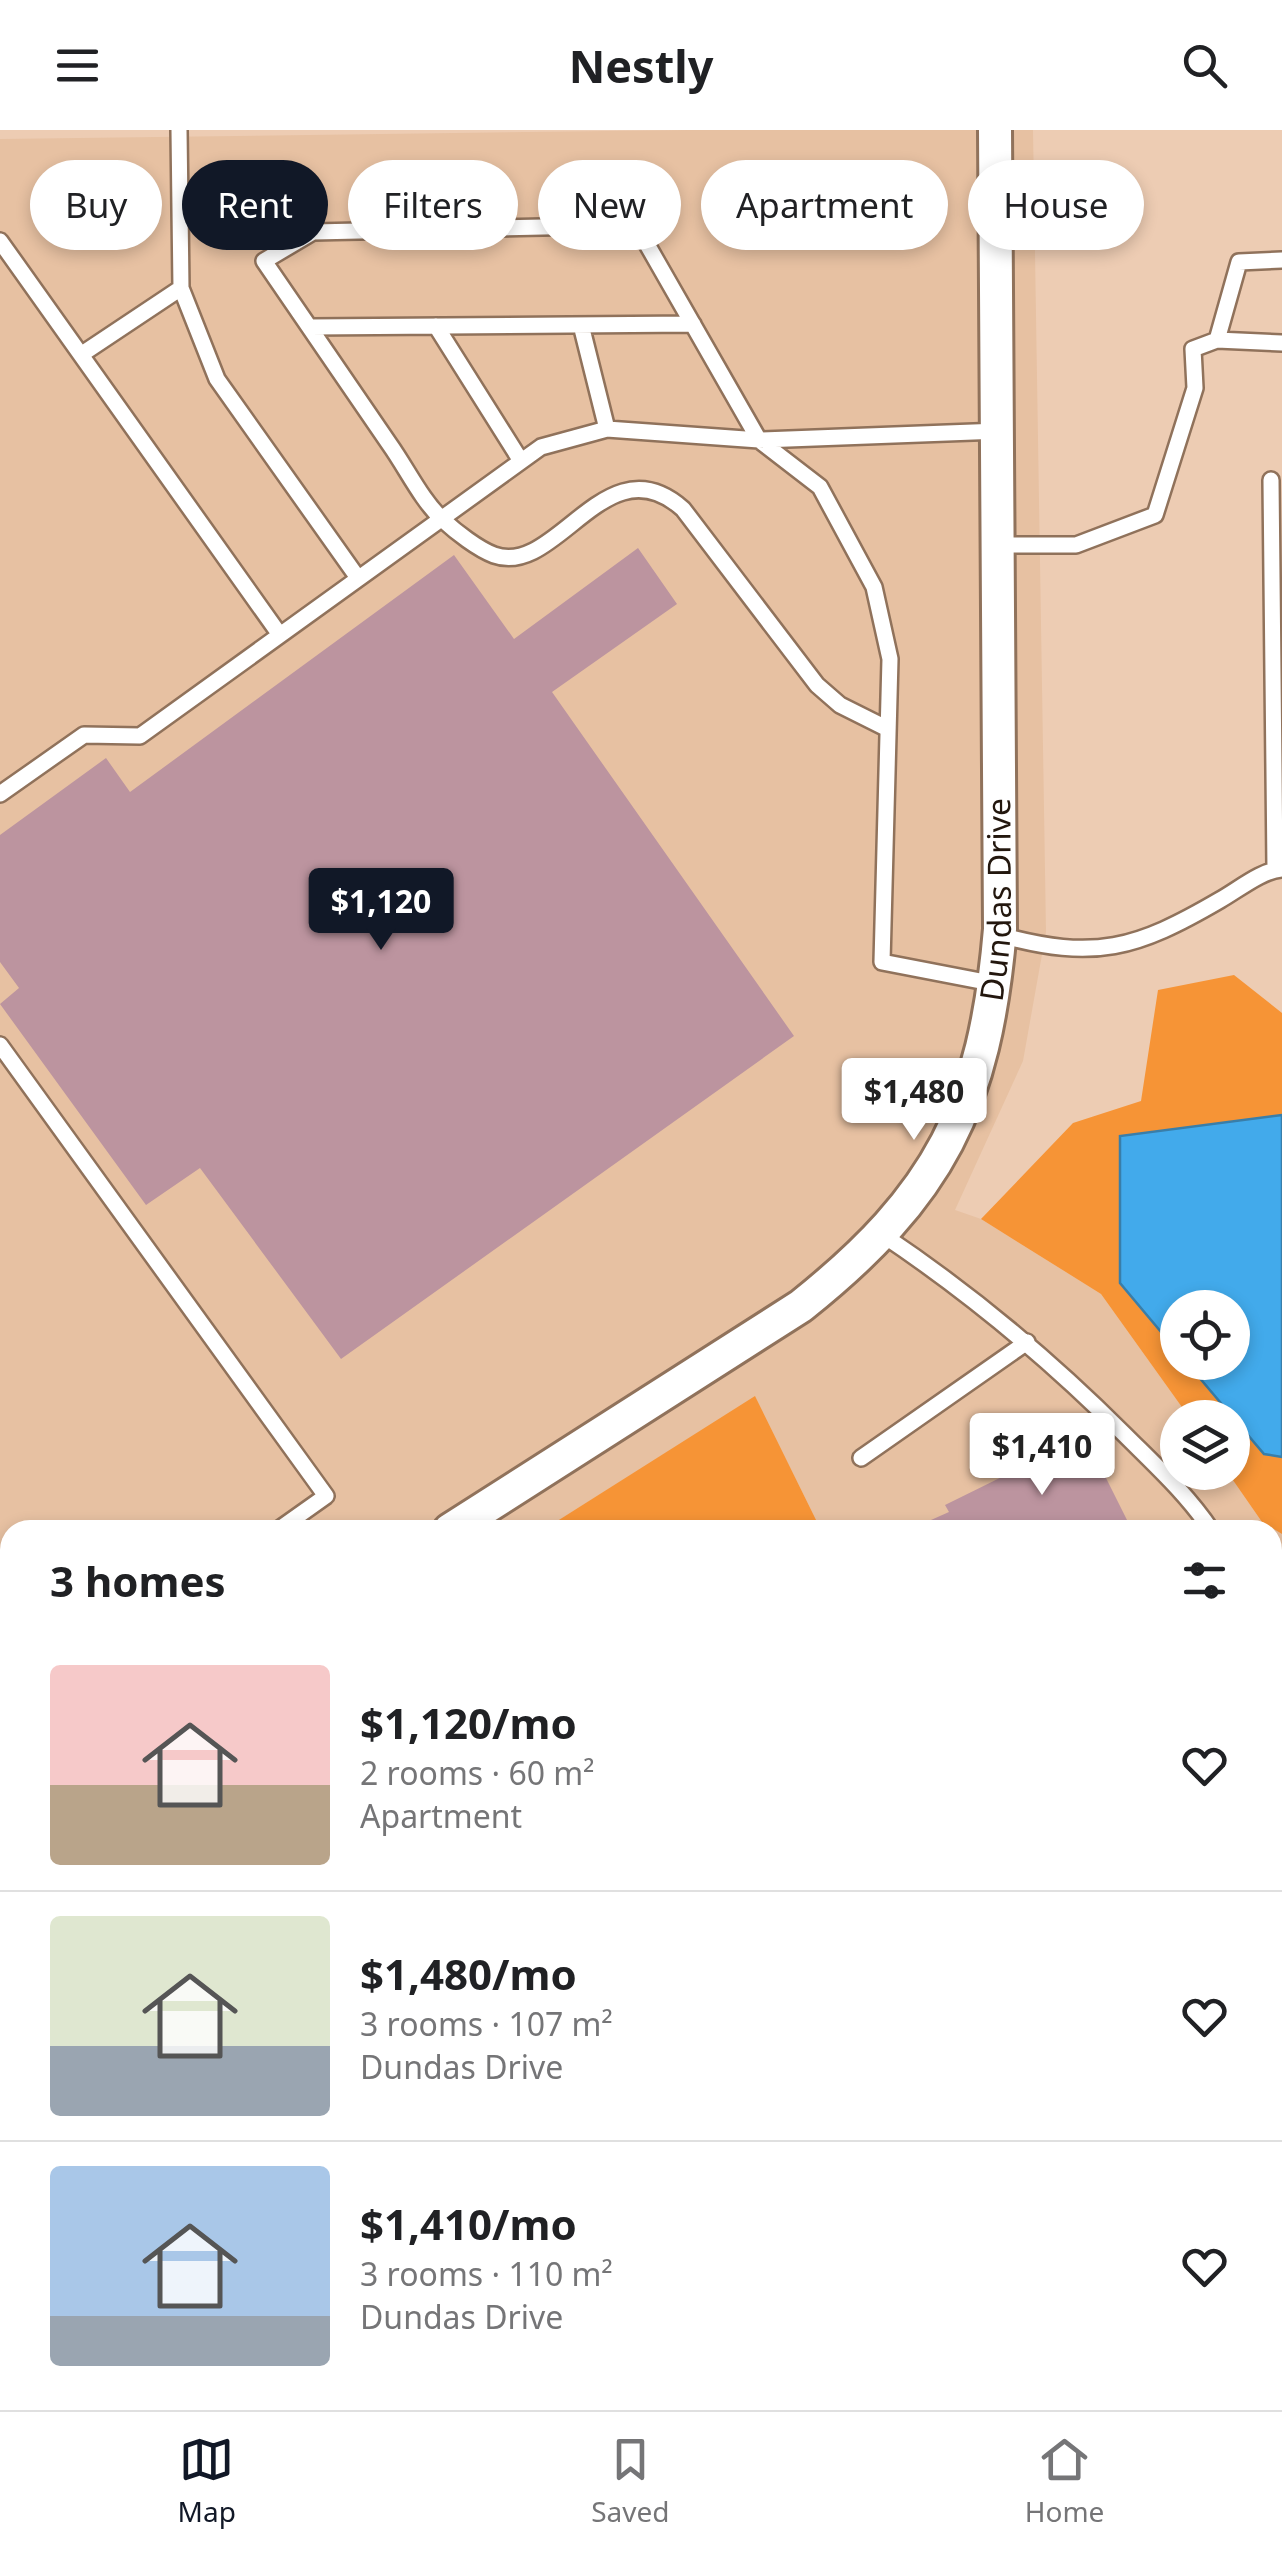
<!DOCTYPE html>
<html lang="en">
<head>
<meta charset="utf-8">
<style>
	:root { --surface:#fff; --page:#f6f6f6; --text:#202124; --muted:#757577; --line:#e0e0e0; --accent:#111827 }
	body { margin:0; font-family:"Noto Sans",sans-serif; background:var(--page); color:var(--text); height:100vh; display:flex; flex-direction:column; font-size:38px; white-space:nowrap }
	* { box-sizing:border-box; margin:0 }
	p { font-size:32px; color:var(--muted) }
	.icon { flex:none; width:55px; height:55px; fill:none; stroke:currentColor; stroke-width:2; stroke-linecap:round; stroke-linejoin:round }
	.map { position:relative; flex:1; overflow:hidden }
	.sheet { position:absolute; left:0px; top:1390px; width:1282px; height:890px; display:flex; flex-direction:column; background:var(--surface); border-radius:30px 30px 0 0; box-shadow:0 5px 15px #0003 }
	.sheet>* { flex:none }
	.hud { position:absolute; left:30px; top:30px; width:1222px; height:90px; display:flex; gap:20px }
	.fabs { position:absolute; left:1160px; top:1160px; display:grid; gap:20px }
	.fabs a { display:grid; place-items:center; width:90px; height:90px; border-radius:50%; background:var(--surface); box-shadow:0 5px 15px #0003; font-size:50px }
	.price { position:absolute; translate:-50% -85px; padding:0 22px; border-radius:10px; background:#fff; color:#222; font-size:32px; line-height:65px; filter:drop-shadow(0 2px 5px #0008) }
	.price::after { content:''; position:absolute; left:50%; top:60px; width:30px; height:22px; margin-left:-15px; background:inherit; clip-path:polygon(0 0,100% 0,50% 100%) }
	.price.selected { background:var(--accent); color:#fff }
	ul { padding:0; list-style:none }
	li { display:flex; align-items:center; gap:30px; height:250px; padding:0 50px }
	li+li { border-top:2px solid var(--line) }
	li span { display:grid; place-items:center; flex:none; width:280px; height:200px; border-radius:10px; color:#555 }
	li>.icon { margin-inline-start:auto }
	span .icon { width:120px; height:120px; fill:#fffc; stroke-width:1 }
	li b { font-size:42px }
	h2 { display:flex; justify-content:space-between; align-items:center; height:120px; padding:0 50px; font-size:42px }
	.pill { padding:0 35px; border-radius:45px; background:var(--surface); box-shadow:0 5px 15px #0003; font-size:35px; line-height:90px }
	.pill.selected { background:var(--accent); color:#fff }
	header { display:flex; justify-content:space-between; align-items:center; height:130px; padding:0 50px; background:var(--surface); font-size:45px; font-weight:700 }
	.tabs { display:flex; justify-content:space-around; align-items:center; height:140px; border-top:2px solid var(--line); background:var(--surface); font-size:28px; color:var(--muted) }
	.tabs a { display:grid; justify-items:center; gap:5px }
	.tabs .selected { color:var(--accent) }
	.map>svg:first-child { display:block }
</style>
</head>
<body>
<header><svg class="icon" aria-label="menu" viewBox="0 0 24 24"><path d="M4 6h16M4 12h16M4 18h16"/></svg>Nestly<svg class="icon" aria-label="search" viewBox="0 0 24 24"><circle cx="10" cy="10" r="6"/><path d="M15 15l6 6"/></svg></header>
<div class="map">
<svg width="1282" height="2280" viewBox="0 0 1282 2280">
	<rect width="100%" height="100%" fill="#edccb3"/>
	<path fill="#e7c1a2" d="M688 0H1033L1046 802 1023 931 955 1080 981 1089 1101 1164 1189 1287 1178 1288V1342L1228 1343 1262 1392 1282 1404V2280H0V2214L10 2207V2270H1272V1400H821L755 1267 543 1400H10V2183L0 2168V9Z"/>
	<path fill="#f69436" d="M1234 845 1282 883V985L1120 1006V1152L1177 1221 1178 1232 1187 1233 1264 1324 1282 1327V1404L1262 1392 1228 1343 1232 1342V1288L1189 1287 1101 1164 981 1089 1073 993 1141 971 1158 860Z
		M755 1266 821 1400H543Z"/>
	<path fill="#42aaeb" stroke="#397ea9" stroke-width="2.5" d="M1282 985V1327L1264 1324 1187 1233 1232 1232V1178H1178L1177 1221 1120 1153V1006Z
		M1282 1615V1827H1272V1621Z"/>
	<path fill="#bc949f" d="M638 418 677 474 552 562 794 906 341 1229 200 1038 146 1075 0 874 19 858 0 832V705L106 628 130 662 454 425 514 509Z
		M1085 1306 1132 1400H935L931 1390 949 1382 945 1375Z
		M10 1956V2041L0 2025V1962Z"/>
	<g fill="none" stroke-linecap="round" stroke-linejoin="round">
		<g stroke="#90725b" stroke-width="20">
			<path id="lane" d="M179 0 181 158 217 249 358 448
				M0 111 280 505
				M581 195 607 299
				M436 196 521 331
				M310 197 693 194
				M1217 210 1282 213
				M82 224 181 158
				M1271 350 1275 739
				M1000 415H1076L1155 385 1195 258 1193 219 1217 210 1239 132 1282 130
				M888 599 840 575 817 555 683 379C606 310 557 448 494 425 478 419 456 402 443 390 422 371 407 339 390 315 348 254 306 192 264 131L313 102 636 95 759 310 820 357 874 457 890 529 882 832 996 854
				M0 664 84 605 140 606 541 317 607 299 759 310 1000 301
				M1000 805C1095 831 1136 819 1220 770 1238 760 1262 740 1282 739
				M0 915 326 1366 278 1400
				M883 1105C971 1164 1049 1229 1124 1304 1155 1335 1187 1364 1211 1400
				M861 1328 1027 1212
				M0 1596 10 1588
				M0 1877 10 1870
				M0 2108 10 2122
				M1272 2114H1282
				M683 2270V2280
				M269 2280 282 2270"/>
		</g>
		<g stroke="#90725b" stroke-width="38">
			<g id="street">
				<path id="s1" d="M450 1400 801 1176C940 1065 985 976 1000 799L995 0"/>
				<path d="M0 1729 10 1721"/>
			</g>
		</g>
		<use href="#lane" stroke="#fff" stroke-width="15"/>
		<use href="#street" stroke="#fff" stroke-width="32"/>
	</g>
	<g text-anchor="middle" stroke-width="8" stroke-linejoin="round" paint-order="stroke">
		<g font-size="32" fill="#23170e" stroke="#fff1e7">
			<text dy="11" stroke="none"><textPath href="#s1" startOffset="888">Dundas Drive</textPath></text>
		</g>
	</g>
</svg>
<div class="fabs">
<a><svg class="icon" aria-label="locate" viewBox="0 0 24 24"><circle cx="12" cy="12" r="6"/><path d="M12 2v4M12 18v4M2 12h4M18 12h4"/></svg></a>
<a><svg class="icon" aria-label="layers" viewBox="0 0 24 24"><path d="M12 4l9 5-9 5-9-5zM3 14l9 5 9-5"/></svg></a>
</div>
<b class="price selected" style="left:381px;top:823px">$1,120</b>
<b class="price" style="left:914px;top:1013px">$1,480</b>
<b class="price" style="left:1042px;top:1368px">$1,410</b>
<div class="hud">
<a class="pill">Buy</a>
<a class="pill selected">Rent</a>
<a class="pill">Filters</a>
<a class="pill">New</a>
<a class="pill">Apartment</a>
<a class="pill">House</a>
</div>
<section class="sheet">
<h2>3 homes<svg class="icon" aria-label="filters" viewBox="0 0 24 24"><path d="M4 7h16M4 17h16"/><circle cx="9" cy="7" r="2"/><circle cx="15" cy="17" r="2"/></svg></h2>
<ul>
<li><span style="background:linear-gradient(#f6c9c9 60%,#b9a48a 0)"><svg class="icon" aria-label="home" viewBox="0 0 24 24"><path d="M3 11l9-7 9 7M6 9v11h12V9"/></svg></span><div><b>$1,120/mo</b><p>2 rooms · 60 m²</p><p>Apartment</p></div><svg class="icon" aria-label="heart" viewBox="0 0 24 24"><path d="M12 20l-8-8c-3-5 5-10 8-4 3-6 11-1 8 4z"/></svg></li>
<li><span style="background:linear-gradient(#dfe7d0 65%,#9aa5b1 0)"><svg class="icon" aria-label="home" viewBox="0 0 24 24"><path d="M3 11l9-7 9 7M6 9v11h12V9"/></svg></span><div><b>$1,480/mo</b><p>3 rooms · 107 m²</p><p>Dundas Drive</p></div><svg class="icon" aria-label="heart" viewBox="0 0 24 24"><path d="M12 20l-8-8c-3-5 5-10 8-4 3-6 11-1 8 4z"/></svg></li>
<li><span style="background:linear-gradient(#a9c7e8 75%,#9aa5b1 0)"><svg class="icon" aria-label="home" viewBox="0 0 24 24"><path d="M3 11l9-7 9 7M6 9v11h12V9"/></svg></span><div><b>$1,410/mo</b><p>3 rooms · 110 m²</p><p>Dundas Drive</p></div><svg class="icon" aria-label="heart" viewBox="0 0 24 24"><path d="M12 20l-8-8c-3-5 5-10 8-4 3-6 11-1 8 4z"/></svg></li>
</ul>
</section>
</div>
<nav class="tabs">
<a class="selected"><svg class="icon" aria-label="map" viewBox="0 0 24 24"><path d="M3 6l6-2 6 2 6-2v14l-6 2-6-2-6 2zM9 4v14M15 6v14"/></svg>Map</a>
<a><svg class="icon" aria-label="saved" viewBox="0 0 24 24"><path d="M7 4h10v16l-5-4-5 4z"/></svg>Saved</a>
<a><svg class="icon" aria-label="home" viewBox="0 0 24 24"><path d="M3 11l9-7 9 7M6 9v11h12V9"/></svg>Home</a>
</nav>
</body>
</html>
